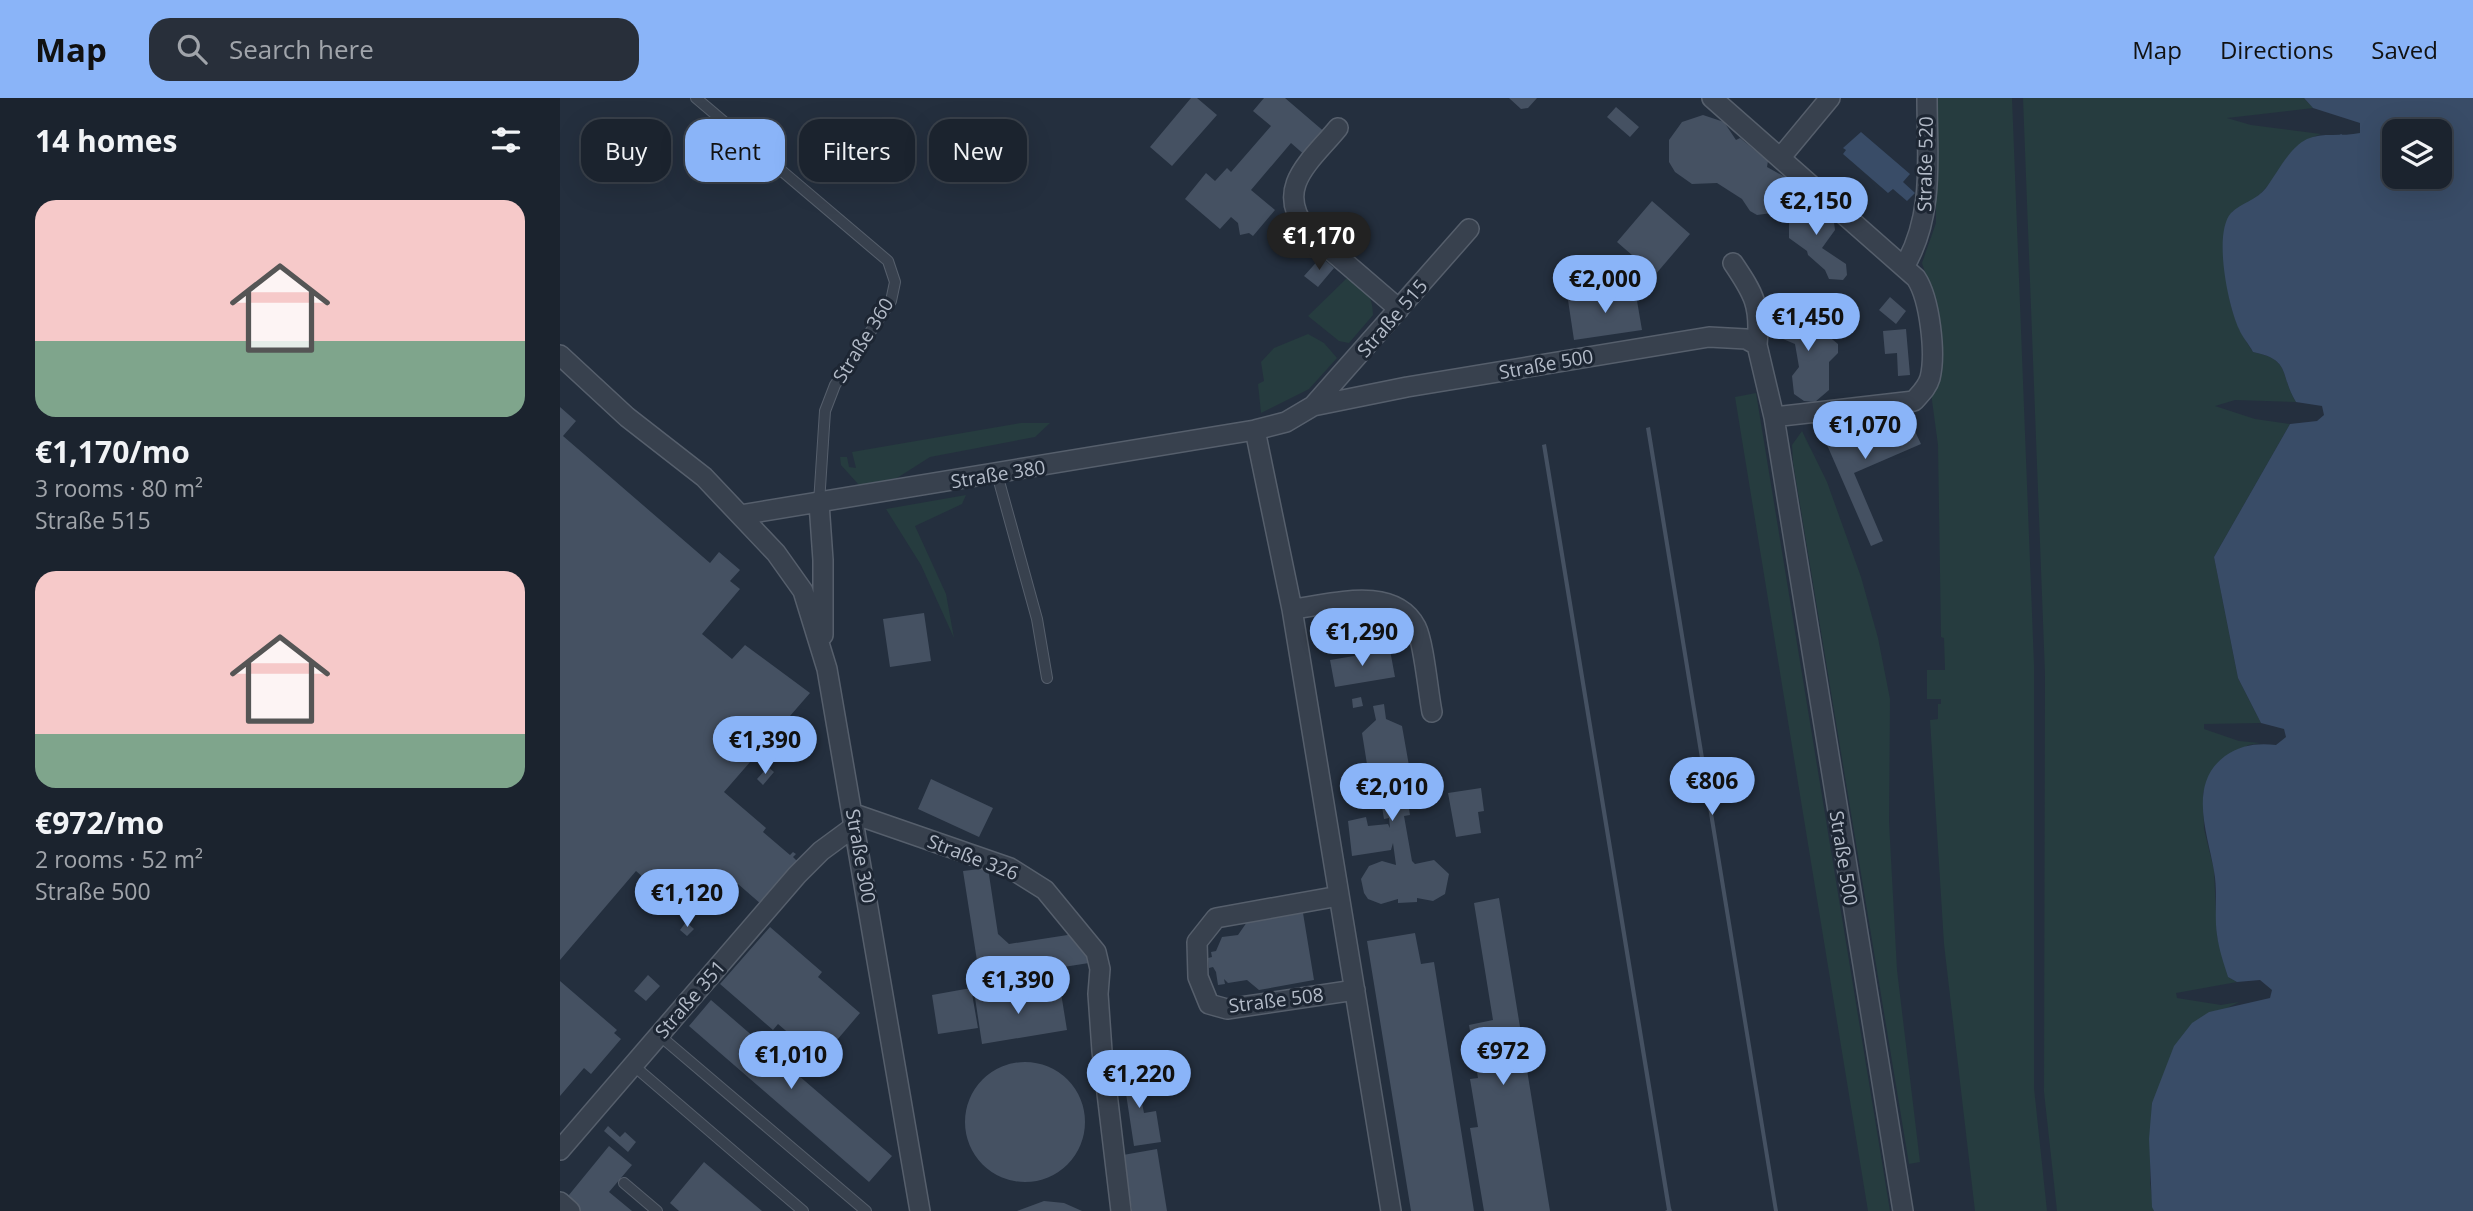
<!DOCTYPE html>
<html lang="en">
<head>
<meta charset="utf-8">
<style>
	:root { --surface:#1b232e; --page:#282f3a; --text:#f1f3f6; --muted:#a0a4aa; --line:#39404a; --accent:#8ab4f8 }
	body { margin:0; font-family:"Open Sans",sans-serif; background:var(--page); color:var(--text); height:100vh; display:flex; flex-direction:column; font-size:26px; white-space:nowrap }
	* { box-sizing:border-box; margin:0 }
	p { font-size:23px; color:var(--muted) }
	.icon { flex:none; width:38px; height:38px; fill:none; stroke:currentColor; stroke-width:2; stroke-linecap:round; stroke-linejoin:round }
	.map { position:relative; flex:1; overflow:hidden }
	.sheet { display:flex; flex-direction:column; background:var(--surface); width:560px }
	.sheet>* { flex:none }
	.banner { position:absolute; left:21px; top:21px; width:665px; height:63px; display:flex; gap:14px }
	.tools { position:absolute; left:1822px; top:21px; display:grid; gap:14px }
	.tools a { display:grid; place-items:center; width:70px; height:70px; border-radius:14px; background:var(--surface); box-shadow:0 7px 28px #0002,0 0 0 2px var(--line); font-size:35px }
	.price { position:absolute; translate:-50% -60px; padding:0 16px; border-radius:24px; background:var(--accent); color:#111; font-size:23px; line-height:46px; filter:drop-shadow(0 2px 4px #0008) }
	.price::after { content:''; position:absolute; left:50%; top:42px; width:21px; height:16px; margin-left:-10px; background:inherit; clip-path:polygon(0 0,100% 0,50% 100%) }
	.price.on { background:#222; color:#fff }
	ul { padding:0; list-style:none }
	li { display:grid; align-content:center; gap:14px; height:371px; padding:0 35px }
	li span { display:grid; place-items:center; height:217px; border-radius:21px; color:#555 }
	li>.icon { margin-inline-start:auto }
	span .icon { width:126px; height:126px; fill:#fffc; stroke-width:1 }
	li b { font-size:30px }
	h2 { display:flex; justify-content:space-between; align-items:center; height:84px; padding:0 35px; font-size:30px }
	.chip { padding:0 24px; border-radius:21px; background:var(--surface); box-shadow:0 7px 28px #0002,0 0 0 2px var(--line); font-size:24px; line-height:63px }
	.chip.on { background:var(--accent); color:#111 }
	header { display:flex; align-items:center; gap:42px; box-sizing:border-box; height:98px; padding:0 35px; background:var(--accent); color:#111 }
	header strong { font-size:33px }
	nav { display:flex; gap:38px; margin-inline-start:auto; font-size:24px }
	.search { width:490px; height:63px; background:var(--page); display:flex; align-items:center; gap:18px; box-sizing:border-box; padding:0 24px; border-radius:21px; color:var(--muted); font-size:26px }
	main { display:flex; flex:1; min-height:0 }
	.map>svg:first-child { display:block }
</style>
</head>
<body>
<header>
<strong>Map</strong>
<div class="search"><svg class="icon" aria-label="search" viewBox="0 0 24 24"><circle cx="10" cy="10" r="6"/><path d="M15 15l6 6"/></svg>Search here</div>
<nav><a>Map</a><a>Directions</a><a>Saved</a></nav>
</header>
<main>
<section class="sheet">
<h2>14 homes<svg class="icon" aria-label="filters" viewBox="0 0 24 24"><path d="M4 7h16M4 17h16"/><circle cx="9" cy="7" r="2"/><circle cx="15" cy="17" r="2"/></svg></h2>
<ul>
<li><span style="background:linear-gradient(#f6c9c9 65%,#7fa58c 0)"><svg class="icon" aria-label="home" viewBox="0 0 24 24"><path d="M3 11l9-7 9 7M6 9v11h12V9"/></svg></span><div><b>€1,170/mo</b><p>3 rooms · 80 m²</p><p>Straße 515</p></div></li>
<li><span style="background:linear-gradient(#f6c9c9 75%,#7fa58c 0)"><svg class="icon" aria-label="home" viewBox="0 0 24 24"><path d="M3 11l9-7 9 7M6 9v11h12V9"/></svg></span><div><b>€972/mo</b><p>2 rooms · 52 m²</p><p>Straße 500</p></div></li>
</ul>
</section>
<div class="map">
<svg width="1913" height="1113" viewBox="0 0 1913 1113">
	<rect width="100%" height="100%" fill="#242f3e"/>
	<path fill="#263c3f" d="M1376 0H1452L1474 567V990L1487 1113H1415L1384 846 1370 622 1378 621V606H1381V601H1367V572H1385L1384 540 1381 539 1378 347 1371 295 1375 204 1362 165 1376 125Z
		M1463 0H1744L1753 10 1667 20 1691 27 1761 36C1731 46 1724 70 1704 92 1695 102 1684 108 1672 114 1666 171 1659 203 1693 254 1732 262 1719 276 1736 304L1675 302 1655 308 1695 321 1730 326 1654 459 1678 580 1701 625 1644 626V631L1679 643 1700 645 1688 647 1643 694 1644 731 1654 772 1657 838 1668 879 1677 884 1616 895 1617 900 1661 907 1679 904 1661 913 1649 914 1592 1005 1590 1085 1594 1113H1497L1484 994 1485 576Z
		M787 180C805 186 813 199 813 217L789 245 779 243 748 218Z
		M748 236 764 245 777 260 749 291 701 315 698 286 704 283 701 264 714 250Z
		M1196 295 1330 1113H1308L1175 299Z
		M461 325H490L475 339 370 359 337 380 299 387 281 367 280 359H287L289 369 296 370 292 354Z
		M1242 333 1267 384 1301 479 1318 540 1330 601 1329 724 1337 872 1360 1064 1349 1066 1233 364 1232 347Z
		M406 397 402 406 355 428 386 496 394 540 361 467 326 411Z"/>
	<path fill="#394c67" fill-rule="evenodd" d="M1744 0H1913V1113H1594L1592 1109 1589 1041 1592 1005 1614 948 1632 925 1649 914 1710 900 1712 892 1700 882 1677 884 1668 879C1664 866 1659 852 1657 837 1654 816 1658 794 1654 773 1648 736 1627 686 1665 658 1681 647 1697 645 1716 647L1726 639 1724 631 1701 625 1678 580 1654 459 1730 326 1757 323 1764 317 1762 308 1736 304C1719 276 1732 262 1693 254 1689 246 1682 239 1679 231 1668 208 1653 135 1671 115 1681 105 1697 102 1706 90 1718 74 1729 50 1747 41 1762 34 1782 39 1800 35V25L1753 10ZM1880 33V79H1834V33Z
		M1301 34 1350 76 1343 84 1355 95 1347 103 1333 91 1328 95 1283 56 1286 52 1283 50Z"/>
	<path fill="#455162" d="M631 0H637L657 17 612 68 590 49Z
		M704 0H725L767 36 747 59 731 45 691 92 715 112 693 138 689 135 680 137 678 125 671 119 660 131 625 101 646 75 655 83 667 70 671 74 711 28 693 13Z
		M949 0H977L968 10 961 11Z
		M1056 9 1079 29 1070 39 1047 19Z
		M1143 17 1164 24 1176 42 1180 40 1208 63 1207 69 1227 80 1230 95 1219 114 1197 117 1190 113 1182 101 1157 85 1132 86 1115 74 1109 64V42L1122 24Z
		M1092 103 1130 136 1095 177 1057 144Z
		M1247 104 1262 106 1273 117 1275 132 1262 150 1286 166 1287 177 1283 182 1269 181 1265 172 1248 157 1247 153 1229 140V117Z
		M761 159 774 170 758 189 744 178Z
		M1075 191 1082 232 1014 242 1008 202Z
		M1330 199 1346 213 1336 226 1319 212Z
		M1239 207 1250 212 1257 229 1278 246V255L1269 264V292L1255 304 1244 303 1234 296 1232 278 1239 269 1235 246 1223 241 1217 231 1222 213Z
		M1346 231 1350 277 1338 278 1337 255 1325 256 1323 233Z
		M0 309 16 323 3 338 150 465 159 454 180 472 170 483 180 491 142 536 172 561 185 547 250 595 164 694 206 730 203 734 230 757 233 754 236 756 233 759 237 763 201 806 178 786 165 801 153 791 129 819 76 773 0 862Z
		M1322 323 1328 338 1352 327 1361 346 1294 375 1323 443 1311 448 1261 333 1281 324 1287 338Z
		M1090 329 1218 1113H1214L1086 330Z
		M986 346 1111 1110 1112 1113H1105L1107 1112 982 347Z
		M364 515 371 563 330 569 323 521Z
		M830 552 835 579 775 589 770 562Z
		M801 599 803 608 793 610 792 601Z
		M824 606 826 621 842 628 851 679 838 686 839 692 846 691 850 717 844 718 852 763 855 766 874 762 889 776 885 796 873 803 857 800V804L838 805V801L821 806 808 801 804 795 801 781 809 768 822 763 836 767 833 745 831 752 792 758 788 723 806 719 808 728 828 726 830 730 829 720 824 721 819 690 810 685 802 635 816 622 813 608Z
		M208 669 214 674 203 687 197 681Z
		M371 681 433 710 419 739 358 711Z
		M921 690 924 713 918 714 921 735 896 739 888 695Z
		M428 770 438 836 449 846 514 836 527 852 529 865 420 882 403 773Z
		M939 800 990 1113H924L910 1030 918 1029 910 981 918 980 909 927 933 922 914 805Z
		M743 815 754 882 699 892 687 882 668 885 664 881 665 886 658 887 656 874 653 869 649 870 648 860 652 859 651 854 656 853 662 839 678 837 687 824Z
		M126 824 134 831 127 838 120 832Z
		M210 829 262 874 258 879 300 915 260 962 218 926 213 932 160 886Z
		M855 835 861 866 874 864 914 1113H851L807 843Z
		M88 877 100 888 86 903 74 893Z
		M0 883 57 932 54 935 61 941 31 976 24 970 0 998Z
		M441 889 443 904 501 895 507 932 422 946 414 893Z
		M411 890 418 930 378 936 372 897Z
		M151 902 332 1058 309 1084 129 928Z
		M573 961 584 1015 596 1013 601 1044 574 1048 561 963Z
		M405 1024a60 60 0 1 1 120 0a60 60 0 1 1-120 0Z
		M48 1028 60 1039 65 1034 76 1044 68 1054 44 1033Z
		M49 1048 72 1067 49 1094 72 1113H16L4 1103Z
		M597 1051 607 1113H572L563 1057Z
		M144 1064 202 1113H119L110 1105Z
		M484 1103 504 1105 522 1113H457Z"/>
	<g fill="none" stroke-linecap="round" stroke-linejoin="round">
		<g stroke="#565f6c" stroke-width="12">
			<path id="service" d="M136 0 328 163 335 184 331 203 275 287 265 313 259 405
				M437 376 477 521 487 580
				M99 937 306 1113
				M74 968 243 1113
				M64 1085 97 1113"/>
		</g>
		<g stroke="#565f6c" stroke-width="22">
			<path id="minor" d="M1152 0 1356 180C1370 201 1376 256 1370 280 1367 290 1361 295 1354 303L1214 319
				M778 30C751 63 714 89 746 131L839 211
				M1221 59 1270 0
				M1173 165C1194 196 1201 208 1197 247
				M1344 169C1375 117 1367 58 1367 0
				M0 257 67 319 144 379 216 455 243 493 267 571 360 1113
				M753 308 909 131
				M695 332 732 511 831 1113
				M259 405 263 462V537
				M180 417 695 332 726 324 753 308 847 289 1149 239 1186 241 1197 247 1214 319 1343 1113
				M732 511C770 507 833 486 856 529 864 545 868 594 872 614
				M294 716 450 770 485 792 536 854 540 871 538 896 542 953 561 1113
				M779 798 656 820 637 844 638 879 649 906 667 911 795 892
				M0 1052 237 777 261 753 295 728
				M0 1104 10 1113"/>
		</g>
		<use href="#service" stroke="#38414e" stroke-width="10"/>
		<use href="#minor" stroke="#38414e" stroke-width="19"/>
	</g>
	<g text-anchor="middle" stroke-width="6" stroke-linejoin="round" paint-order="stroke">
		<g font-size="19" fill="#b4bcc9" stroke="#1d2633">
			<text transform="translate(1365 66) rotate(-89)" y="7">Straße 520</text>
			<text transform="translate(832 220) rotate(-49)" y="7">Straße 515</text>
			<text transform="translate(303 242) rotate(-58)" y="7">Straße 360</text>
			<text transform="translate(986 266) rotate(-10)" y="7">Straße 500</text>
			<text transform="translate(438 376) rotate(-9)" y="7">Straße 380</text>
			<text transform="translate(301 758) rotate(80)" y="7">Straße 300</text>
			<text transform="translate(413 759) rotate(21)" y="7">Straße 326</text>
			<text transform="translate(1284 760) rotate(81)" y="7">Straße 500</text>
			<text transform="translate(130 901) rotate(-49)" y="7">Straße 351</text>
			<text transform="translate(716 902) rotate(-7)" y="7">Straße 508</text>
		</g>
	</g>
</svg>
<div class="tools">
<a><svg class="icon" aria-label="layers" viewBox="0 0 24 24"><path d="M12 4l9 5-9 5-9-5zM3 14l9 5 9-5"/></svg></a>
</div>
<b class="price" style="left:1256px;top:139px">€2,150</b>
<b class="price on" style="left:759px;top:174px">€1,170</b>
<b class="price" style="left:1045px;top:217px">€2,000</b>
<b class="price" style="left:1248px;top:255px">€1,450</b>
<b class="price" style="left:1305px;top:363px">€1,070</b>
<b class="price" style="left:802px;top:570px">€1,290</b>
<b class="price" style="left:205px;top:678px">€1,390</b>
<b class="price" style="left:1152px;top:719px">€806</b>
<b class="price" style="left:832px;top:725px">€2,010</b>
<b class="price" style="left:127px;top:831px">€1,120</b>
<b class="price" style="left:458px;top:918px">€1,390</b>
<b class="price" style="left:943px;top:989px">€972</b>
<b class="price" style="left:231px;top:993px">€1,010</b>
<b class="price" style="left:579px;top:1012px">€1,220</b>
<div class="banner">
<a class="chip">Buy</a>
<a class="chip on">Rent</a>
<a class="chip">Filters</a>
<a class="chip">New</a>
</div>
</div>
</main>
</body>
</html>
